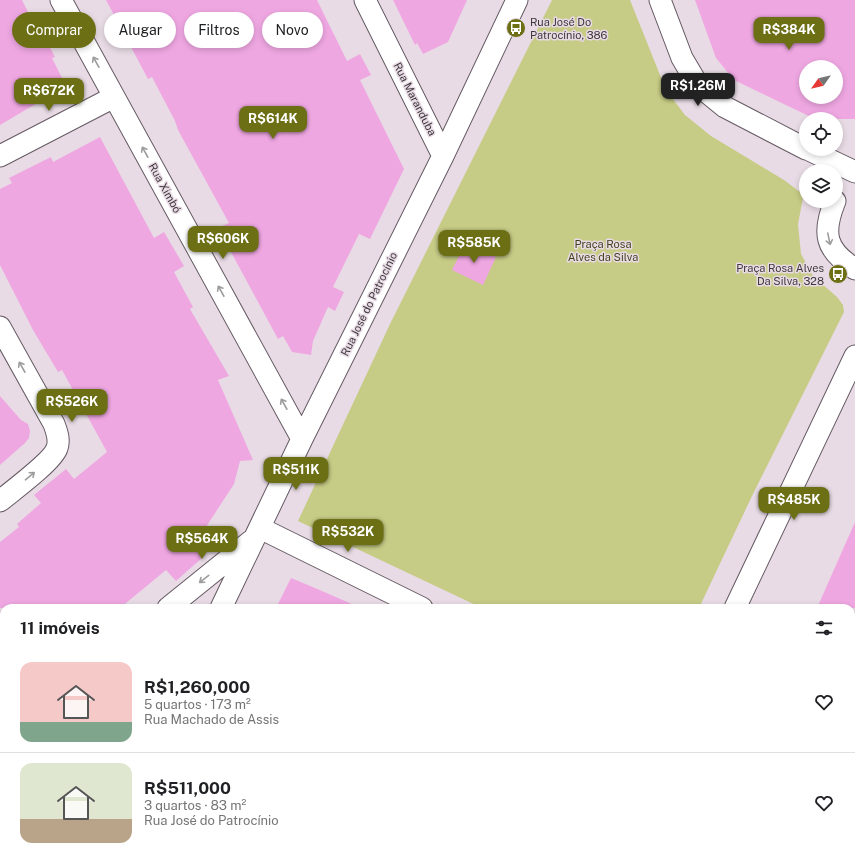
<!DOCTYPE html>
<html lang="pt">
<head>
<meta charset="utf-8">
<style>
	:root { --surface:#fff; --page:#f6f6f6; --text:#202124; --muted:#757577; --line:#e0e0e0; --accent:#6c6f14 }
	body { margin:0; font-family:"Public Sans",sans-serif; background:var(--page); color:var(--text); height:100vh; display:flex; flex-direction:column; font-size:15px; white-space:nowrap }
	* { box-sizing:border-box; margin:0 }
	p { font-size:13px; color:var(--muted) }
	.icon { flex:none; width:22px; height:22px; fill:none; stroke:currentColor; stroke-width:2; stroke-linecap:round; stroke-linejoin:round }
	.map { position:relative; flex:1; overflow:hidden }
	.details { position:absolute; left:0px; top:604px; width:855px; height:256px; display:flex; flex-direction:column; background:var(--surface); border-radius:12px 12px 0 0; box-shadow:0 2px 6px #0003 }
	.details>* { flex:none }
	.banner { position:absolute; left:12px; top:12px; width:400px; height:36px; display:flex; gap:8px }
	.needle { width:26px; rotate:236deg }
	.tools { position:absolute; left:799px; top:60px; display:grid; gap:8px }
	.tools a { display:grid; place-items:center; width:44px; height:44px; border-radius:50%; background:var(--surface); box-shadow:0 2px 6px #0003; font-size:20px }
	.price { position:absolute; translate:-50% -34px; padding:0 9px; border-radius:8px; background:var(--accent); color:#fff; font-size:13px; line-height:26px; filter:drop-shadow(0 1px 2px #0008) }
	.price::after { content:''; position:absolute; left:50%; top:24px; width:12px; height:9px; margin-left:-6px; background:inherit; clip-path:polygon(0 0,100% 0,50% 100%) }
	.price.on { background:#222; color:#fff }
	ul { padding:0; list-style:none }
	li { display:flex; align-items:center; gap:12px; height:100px; padding:0 20px }
	li+li { border-top:1px solid var(--line) }
	li span { display:grid; place-items:center; flex:none; width:112px; height:80px; border-radius:12px; color:#555 }
	li>.icon { margin-inline-start:auto }
	span .icon { width:48px; height:48px; fill:#fffc; stroke-width:1 }
	li b { font-size:17px }
	h2 { display:flex; justify-content:space-between; align-items:center; height:48px; padding:0 20px; font-size:17px }
	.chip { padding:0 14px; border-radius:18px; background:var(--surface); box-shadow:0 2px 6px #0003; font-size:14px; line-height:36px }
	.chip.on { background:var(--accent); color:#fff }
	.map>svg:first-child { display:block }
</style>
</head>
<body>
<div class="map">
<svg width="855" height="860" viewBox="0 0 855 860">
	<rect width="100%" height="100%" fill="#e8dbe5"/>
	<path fill="#c6cb85" d="M552 0H630L666 90 685 115 711 136 784 180 800 192 803 198 798 224 801 254 813 276 837 297 843 305 844 312 752 496 699 608H482L298 521 390 324Z"/>
	<path fill="#efa7e2" fill-rule="evenodd" d="M0 0H22L38 32 41 31 55 57 52 58 66 86 0 125Z
		M106 0H317L347 61 360 54 371 75 360 80 404 169 370 239 359 234 333 287 344 292 335 311 328 307 313 341 311 355 292 352 283 336 278 339 218 228 229 223 178 130 175 121 152 77 148 79Z
		M393 0H467L448 42 423 54 417 43 415 45Z
		M695 0H855V119H815L734 80 716 58ZM806 67H836V97H806Z
		M100 137 154 238 164 232 184 266 174 272 193 307 190 309 229 376 218 380 253 460 240 461 234 484 193 547 202 558 176 581 166 570 120 608H0V542L19 527 17 524 41 503 34 495 66 469 74 479 107 452 62 370 58 372 33 330 0 265V189L12 183 9 178 51 157 53 162Z
		M466 242 496 257 483 285 452 270Z
		M0 396 21 420 28 424 30 431 29 438 25 443 0 465Z
		M855 522V608H817Z
		M291 578 315 588 361 608H276Z"/>
	<g fill="none" stroke-linecap="round" stroke-linejoin="round">
		<g stroke="#655a63" stroke-width="23">
			<path id="street" d="M61 0 302 439
				M365 0 443 156
				M660 0 682 58 698 85 725 107 806 149
				M807 149 855 172
				M0 156 114 97
				M835 201C822 233 825 250 855 269
				M0 327 54 424C57 432 60 440 57 448 53 461 12 491 0 501
				M260 528 422 608
				M168 608 251 541
				M221 608 302 439 443 156 517 0
				M735 608 855 356
				M0 757 4 754
				M101 860 103 856
				M359 860 360 856
				M612 860 614 856"/>
		</g>
		<use href="#street" stroke="#fff" stroke-width="21"/>
	</g>
	<defs><path id="oneway-shaft" d="M-6 0H5M1.5-3L5.5 0L1.5 3" fill="none" stroke-width="1.6" stroke-linecap="round" stroke-linejoin="round"/></defs>
	<g stroke="#9e9c9e">
		<use href="#oneway-shaft" transform="translate(96 62) rotate(-119)"/>
		<use href="#oneway-shaft" transform="translate(145 152) rotate(-119)"/>
		<use href="#oneway-shaft" transform="translate(829 239) rotate(78)"/>
		<use href="#oneway-shaft" transform="translate(221 291) rotate(-119)"/>
		<use href="#oneway-shaft" transform="translate(22 367) rotate(-119)"/>
		<use href="#oneway-shaft" transform="translate(284 404) rotate(-119)"/>
		<use href="#oneway-shaft" transform="translate(30 476) rotate(-40)"/>
		<use href="#oneway-shaft" transform="translate(204 579) rotate(142)"/>
	</g>
	<defs>
		<g id="bus-disc" transform="scale(1)"><circle r="9.5" fill="#6c6f14" stroke="#e8dbe5"/><path d="M-5-6H5V4H4V6H2V4H-2V6H-4V4H-5ZM-3.5-4V0h7V-4ZM-3.5 1.2v1.5H-2V1.2ZM2 1.2v1.5H3.5V1.2Z" fill="#fff"/></g>
	</defs>
	<g fill-rule="evenodd">
		<use href="#bus-disc" x="516" y="28"/>
		<use href="#bus-disc" x="838" y="274"/>
	</g>
	<g text-anchor="middle" stroke-width="3" stroke-linejoin="round" paint-order="stroke">
		<g font-size="11" fill="#3d383c" stroke="#e8dbe5" text-anchor="start">
			<text x="530" y="26">Rua José Do<tspan x="530" dy="13">Patrocínio, 386</tspan></text>
			<text x="824" y="272" text-anchor="end">Praça Rosa Alves<tspan x="824" dy="13">Da Silva, 328</tspan></text>
		</g>
		<g font-size="11" fill="#3d383c" stroke="#e8dbe5">
			<text transform="translate(415 99) rotate(63)" y="4">Rua Maranduba</text>
			<text transform="translate(165 188) rotate(61)" y="4">Rua Ximbó</text>
			<text transform="translate(369 304) rotate(-64)" y="4">Rua José do Patrocínio</text>
		</g>
		<g font-size="11" fill="#3f411b" stroke="#e8dbe5">
			<text x="603" y="248">Praça Rosa<tspan x="603" dy="13">Alves da Silva</tspan></text>
		</g>
	</g>
</svg>
<div class="tools">
<a><svg class="needle" viewBox="-14 -14 28 28"><path d="M0-13l5 13h-10z" fill="#e53935"/><path d="M0 13l5-13h-10z" fill="#757577"/></svg></a>
<a><svg class="icon" aria-label="locate" viewBox="0 0 24 24"><circle cx="12" cy="12" r="6"/><path d="M12 2v4M12 18v4M2 12h4M18 12h4"/></svg></a>
<a><svg class="icon" aria-label="layers" viewBox="0 0 24 24"><path d="M12 4l9 5-9 5-9-5zM3 14l9 5 9-5"/></svg></a>
</div>
<b class="price" style="left:789px;top:51px">R$384K</b>
<b class="price on" style="left:698px;top:107px">R$1.26M</b>
<b class="price" style="left:49px;top:112px">R$672K</b>
<b class="price" style="left:273px;top:140px">R$614K</b>
<b class="price" style="left:223px;top:260px">R$606K</b>
<b class="price" style="left:474px;top:264px">R$585K</b>
<b class="price" style="left:72px;top:423px">R$526K</b>
<b class="price" style="left:296px;top:491px">R$511K</b>
<b class="price" style="left:794px;top:521px">R$485K</b>
<b class="price" style="left:348px;top:553px">R$532K</b>
<b class="price" style="left:202px;top:560px">R$564K</b>
<div class="banner">
<a class="chip on">Comprar</a>
<a class="chip">Alugar</a>
<a class="chip">Filtros</a>
<a class="chip">Novo</a>
</div>
<section class="details">
<h2>11 imóveis<svg class="icon" aria-label="filters" viewBox="0 0 24 24"><path d="M4 7h16M4 17h16"/><circle cx="9" cy="7" r="2"/><circle cx="15" cy="17" r="2"/></svg></h2>
<ul>
<li><span style="background:linear-gradient(#f6c9c9 75%,#7fa58c 0)"><svg class="icon" aria-label="home" viewBox="0 0 24 24"><path d="M3 11l9-7 9 7M6 9v11h12V9"/></svg></span><div><b>R$1,260,000</b><p>5 quartos · 173 m²</p><p>Rua Machado de Assis</p></div><svg class="icon" aria-label="heart" viewBox="0 0 24 24"><path d="M12 20l-8-8c-3-5 5-10 8-4 3-6 11-1 8 4z"/></svg></li>
<li><span style="background:linear-gradient(#dfe7d0 70%,#b9a48a 0)"><svg class="icon" aria-label="home" viewBox="0 0 24 24"><path d="M3 11l9-7 9 7M6 9v11h12V9"/></svg></span><div><b>R$511,000</b><p>3 quartos · 83 m²</p><p>Rua José do Patrocínio</p></div><svg class="icon" aria-label="heart" viewBox="0 0 24 24"><path d="M12 20l-8-8c-3-5 5-10 8-4 3-6 11-1 8 4z"/></svg></li>
</ul>
</section>
</div>
</body>
</html>
